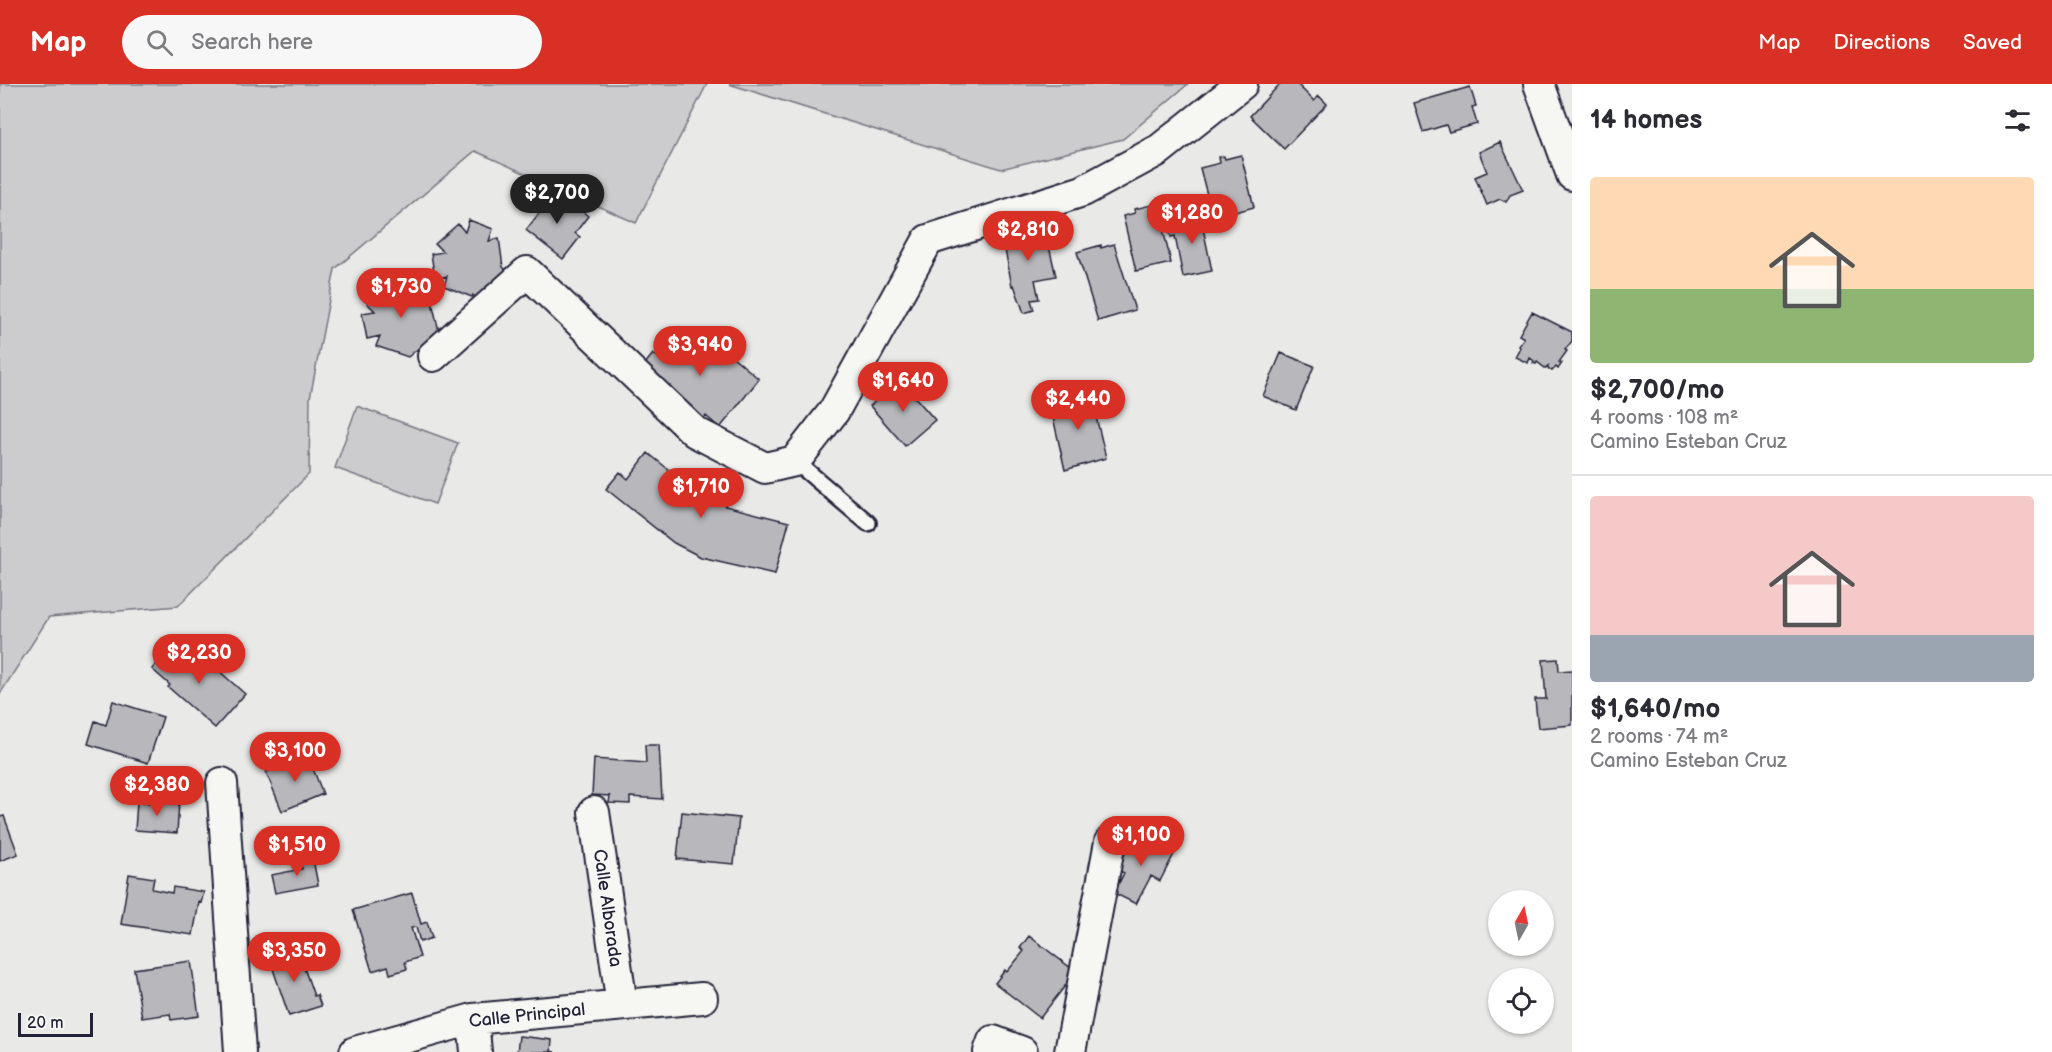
<!DOCTYPE html>
<html lang="en">
<head>
<meta charset="utf-8">
<style>
	:root { --surface:#fff; --page:#f7f7f7; --text:#2b2b33; --muted:#7c7c81; --line:#e1e1e2; --accent:#d93025 }
	body { margin:0; font-family:"Balsamiq Sans",sans-serif; background:var(--page); color:var(--text); height:100vh; display:flex; flex-direction:column; font-size:22px; white-space:nowrap }
	* { box-sizing:border-box; margin:0 }
	p { font-size:20px; color:var(--muted) }
	.icon { flex:none; width:33px; height:33px; fill:none; stroke:currentColor; stroke-width:2; stroke-linecap:round; stroke-linejoin:round }
	.map { position:relative; flex:1; overflow:hidden }
	.panel { display:flex; flex-direction:column; background:var(--surface); width:480px }
	.panel>* { flex:none }
	.needle { width:39px; rotate:9deg }
	.tools { position:absolute; left:1488px; top:806px; display:grid; gap:12px }
	.tools a { display:grid; place-items:center; width:66px; height:66px; border-radius:50%; background:var(--surface); box-shadow:0 2px 4px #0004; font-size:30px }
	.scale { position:absolute; left:18px; bottom:15px; width:75px; box-sizing:border-box; padding-left:6px; border:3px solid #22223b; border-top:0; font-size:16px; line-height:21px; white-space:nowrap; color:#22223b; -webkit-text-stroke:4px #f6f6f2; paint-order:stroke }
	.price { position:absolute; translate:-50% -51px; padding:0 14px; border-radius:21px; background:var(--accent); color:#fff; font-size:20px; line-height:39px; filter:drop-shadow(0 2px 3px #0008) }
	.price::after { content:''; position:absolute; left:50%; top:36px; width:18px; height:14px; margin-left:-9px; background:inherit; clip-path:polygon(0 0,100% 0,50% 100%) }
	.price.active { background:#222; color:#fff }
	ul { padding:0; list-style:none }
	li { display:grid; align-content:center; gap:12px; height:318px; padding:0 18px }
	li+li { border-top:2px solid var(--line) }
	li span { display:grid; place-items:center; height:186px; border-radius:6px; color:#555 }
	li>.icon { margin-inline-start:auto }
	span .icon { width:108px; height:108px; fill:#fffc; stroke-width:1 }
	li b { font-size:26px }
	h2 { display:flex; justify-content:space-between; align-items:center; height:72px; padding:0 18px; font-size:26px }
	header { display:flex; align-items:center; gap:36px; box-sizing:border-box; height:84px; padding:0 30px; background:var(--accent); color:#fff }
	header strong { font-size:28px }
	nav { display:flex; gap:33px; margin-inline-start:auto; font-size:21px }
	.search { width:420px; height:54px; background:var(--page); display:flex; align-items:center; gap:15px; box-sizing:border-box; padding:0 21px; border-radius:33px; color:var(--muted); font-size:22px }
	main { display:flex; flex:1; min-height:0 }
	.map>svg:first-child { display:block }
</style>
</head>
<body>
<header>
<strong>Map</strong>
<div class="search"><svg class="icon" aria-label="search" viewBox="0 0 24 24"><circle cx="10" cy="10" r="6"/><path d="M15 15l6 6"/></svg>Search here</div>
<nav><a>Map</a><a>Directions</a><a>Saved</a></nav>
</header>
<main>
<div class="map">
<svg width="1572" height="968" viewBox="0 0 1572 968">
	<rect width="100%" height="100%" fill="#e9e9e7"/>
	<filter id="ink" filterUnits="userSpaceOnUse"><feTurbulence type="fractalNoise" baseFrequency=".0167" numOctaves="2"/><feDisplacementMap in="SourceGraphic" scale="12" xChannelSelector="R" yChannelSelector="G"/><feConvolveMatrix kernelMatrix="1 2 1 2 8 2 1 2 1" color-interpolation-filters="sRGB"/></filter>
	<g filter="url(#ink)">
		<path fill="#ccccce" stroke="#777784" stroke-width="1.5" d="M0 0H707L636 139 475 67 335 185 310 314 309 390 178 522 49 533 0 610Z
			M729 0H1188L1123 55 1001 85Z
			M357 322 458 359 435 420 335 384Z"/>
		<path fill="#b8b8bc" stroke="#22223b" stroke-width="1.5" d="M1280 0H1297L1314 17 1319 12 1327 20 1284 65 1250 32Z
			M1470 3 1476 22 1472 23 1477 40 1449 48 1446 41 1423 48 1414 19Z
			M1500 58 1523 106 1510 111 1506 118 1500 115 1487 121 1475 93 1487 88 1479 68Z
			M1241 71 1254 123 1213 134 1200 84 1220 79 1219 73 1224 72 1225 75Z
			M553 111 566 121 569 116 588 132 575 149 580 153 563 175 526 146 540 128 529 119 534 113 545 122Z
			M1156 120 1158 124 1162 123 1164 131 1160 132 1171 179 1136 187 1123 132 1135 129 1134 125Z
			M1207 131 1209 143 1203 144 1212 187 1183 193 1175 152 1171 153 1168 140Z
			M469 136 493 145 489 157 499 154 503 183 507 187 476 214 473 211 472 213 444 202 447 192 435 195 431 170 443 168 435 160 458 140 465 148Z
			M1044 141 1056 192 1035 196 1039 215 1031 216 1034 226 1024 229 1014 201 1012 202 1002 150Z
			M1114 160 1135 226 1098 237 1077 168 1101 161V164Z
			M401 196 426 204 421 216 431 214 439 247 408 273 376 262 380 252 367 255 362 229 375 227 367 219 390 200 397 208Z
			M1532 228 1572 248V257L1565 266 1567 267 1559 278 1562 279 1558 285 1556 283 1552 287 1547 284 1548 282 1545 284 1537 278 1536 280 1533 279 1534 277 1530 274 1528 279 1515 273 1520 263 1518 262 1524 254 1519 251Z
			M680 243 697 258 705 249 759 295 720 344 706 332 700 339 640 286 653 270 656 272Z
			M1281 269 1314 282 1296 326 1263 312Z
			M900 296 935 336 905 362 870 322Z
			M1090 308 1106 374 1065 386 1050 320Z
			M648 369 698 409 703 403 727 415 725 422 789 438 775 490 701 473 674 459 606 405 620 388 628 395Z
			M175 560 193 575 199 569 245 610 215 644 168 603 170 601 152 585Z
			M1558 575 1559 587 1572 586V641L1538 644 1535 615H1546L1543 576Z
			M113 617 163 633 148 679 88 660 95 637 106 641Z
			M645 661H659L662 715 630 713V720L609 719 610 712 592 711 594 675 646 679Z
			M308 672 323 710 282 727 266 688Z
			M149 714H159V720L179 718 177 749 135 746 137 718 149 719Z
			M682 728 739 734 734 780 677 775Z
			M4 732 18 770 0 777V733Z
			M1135 750 1174 770 1160 797 1151 792 1136 820 1114 809 1124 789 1117 785Z
			M312 770 318 801 275 809 271 791 302 785 299 772Z
			M129 790 154 794 152 805 172 809 173 803 204 808 201 819 199 818 193 851 121 840Z
			M412 809 421 840 427 838 432 854 420 858 416 843 411 844 420 873 405 878 407 885 390 890 388 882 372 887 353 826Z
			M1029 852 1076 888 1040 934 995 899 1005 886 1007 888 1024 867 1020 864Z
			M297 864 314 912 317 911 321 922 289 932 273 885H275L271 872Z
			M191 877 199 932 171 936 170 930 142 934 134 885Z
			M519 952 552 956 551 967 555 968H517Z"/>
		<g fill="none" stroke-linecap="round" stroke-linejoin="round">
			<g stroke="#22223b" stroke-width="20">
				<path id="service" d="M795 377 868 439"/>
			</g>
			<g stroke="#22223b" stroke-width="34">
				<path id="minor" d="M1539 0 1572 91
					M433 272 527 188 695 348 765 384 795 377 834 327 928 156 1083 107 1159 66 1242 0
					M222 699 240 968
					M594 728 622 921
					M473 935 476 968
					M355 968 473 935 702 914
					M989 968 993 957 1022 968
					M1070 968 1110 758"/>
			</g>
			<use href="#service" stroke="#f6f6f2" stroke-width="15"/>
			<use href="#minor" stroke="#f6f6f2" stroke-width="30"/>
		</g>
	</g>
	<g text-anchor="middle" stroke-width="6" stroke-linejoin="round" paint-order="stroke">
		<g font-size="18" fill="#22223b" stroke="#f6f6f2">
			<text transform="translate(608 824) rotate(82)" y="6">Calle Alborada</text>
			<text transform="translate(527 931) rotate(-6)" y="6">Calle Principal</text>
		</g>
	</g>
</svg>
<div class="tools">
<a><svg class="needle" viewBox="-14 -14 28 28"><path d="M0-13l5 13h-10z" fill="#e53935"/><path d="M0 13l5-13h-10z" fill="#7c7c81"/></svg></a>
<a><svg class="icon" aria-label="locate" viewBox="0 0 24 24"><circle cx="12" cy="12" r="6"/><path d="M12 2v4M12 18v4M2 12h4M18 12h4"/></svg></a>
</div>
<div class="scale">20 m</div>
<b class="price active" style="left:557px;top:141px">$2,700</b>
<b class="price" style="left:1192px;top:161px">$1,280</b>
<b class="price" style="left:1028px;top:178px">$2,810</b>
<b class="price" style="left:401px;top:235px">$1,730</b>
<b class="price" style="left:700px;top:293px">$3,940</b>
<b class="price" style="left:903px;top:329px">$1,640</b>
<b class="price" style="left:1078px;top:347px">$2,440</b>
<b class="price" style="left:701px;top:435px">$1,710</b>
<b class="price" style="left:199px;top:601px">$2,230</b>
<b class="price" style="left:295px;top:699px">$3,100</b>
<b class="price" style="left:157px;top:733px">$2,380</b>
<b class="price" style="left:1141px;top:783px">$1,100</b>
<b class="price" style="left:297px;top:793px">$1,510</b>
<b class="price" style="left:294px;top:899px">$3,350</b>
</div>
<section class="panel">
<h2>14 homes<svg class="icon" aria-label="filters" viewBox="0 0 24 24"><path d="M4 7h16M4 17h16"/><circle cx="9" cy="7" r="2"/><circle cx="15" cy="17" r="2"/></svg></h2>
<ul>
<li><span style="background:linear-gradient(#ffd9b3 60%,#8fb573 0)"><svg class="icon" aria-label="home" viewBox="0 0 24 24"><path d="M3 11l9-7 9 7M6 9v11h12V9"/></svg></span><div><b>$2,700/mo</b><p>4 rooms · 108 m²</p><p>Camino Esteban Cruz</p></div></li>
<li><span style="background:linear-gradient(#f6c9c9 75%,#9aa5b1 0)"><svg class="icon" aria-label="home" viewBox="0 0 24 24"><path d="M3 11l9-7 9 7M6 9v11h12V9"/></svg></span><div><b>$1,640/mo</b><p>2 rooms · 74 m²</p><p>Camino Esteban Cruz</p></div></li>
</ul>
</section>
</main>
</body>
</html>
